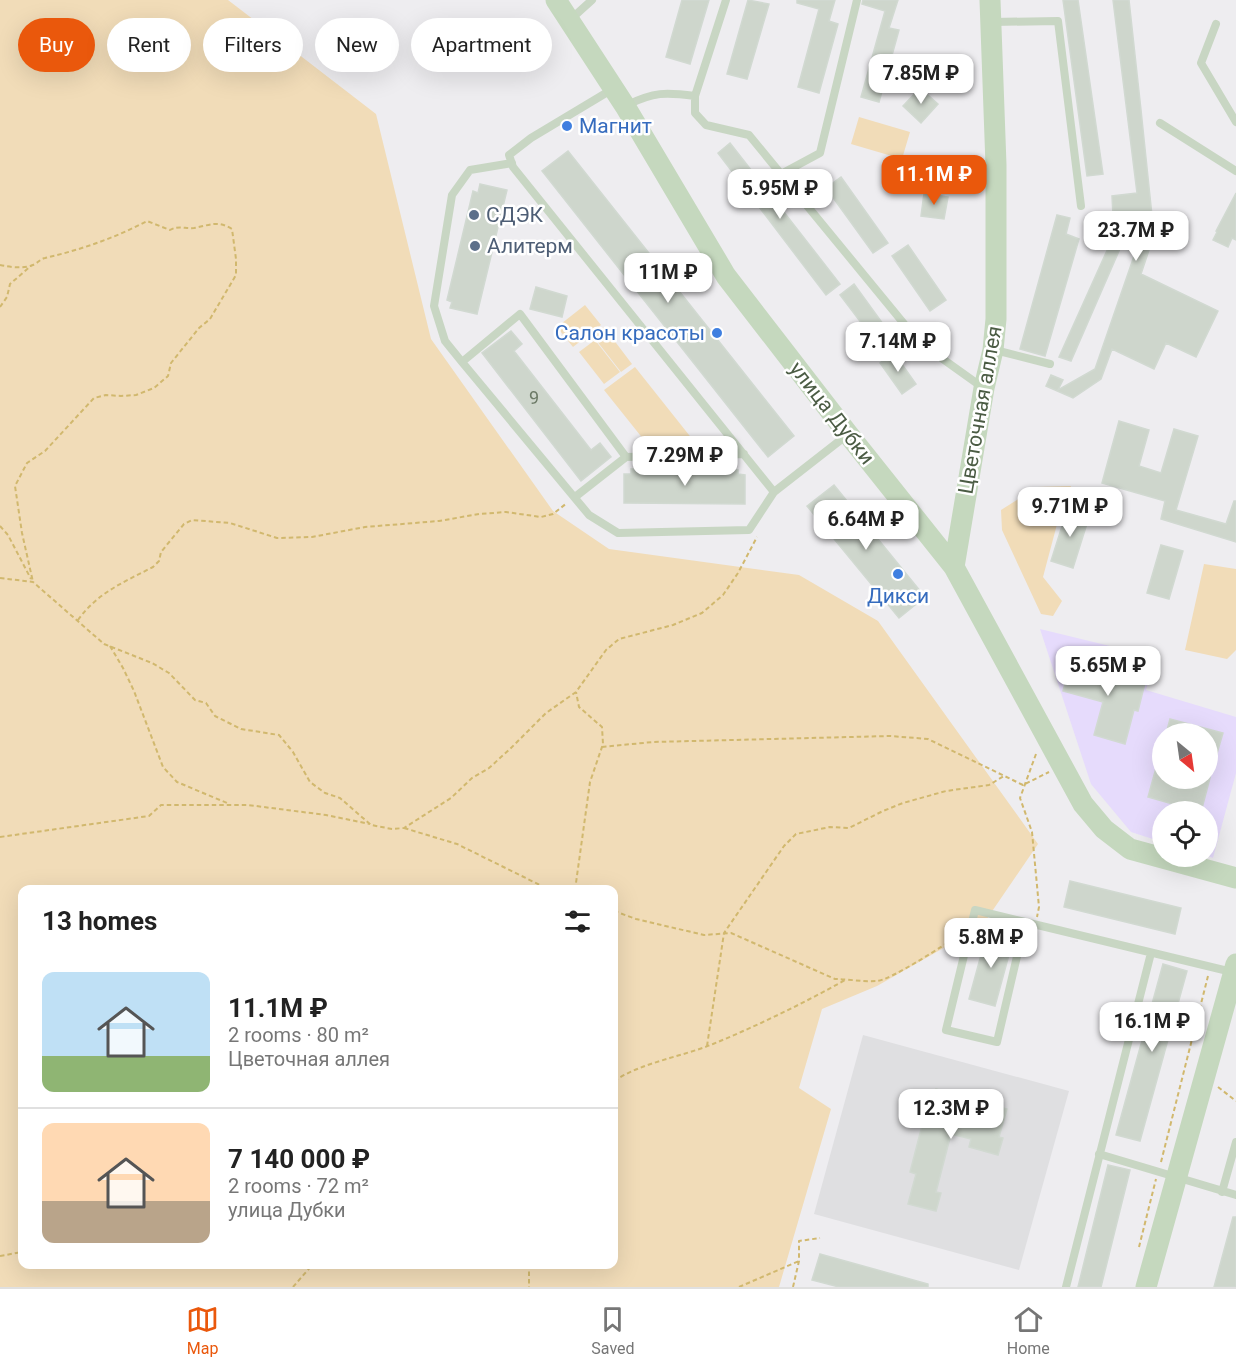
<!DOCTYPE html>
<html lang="en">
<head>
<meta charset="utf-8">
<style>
	:root { --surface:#fff; --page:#f6f6f6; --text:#222; --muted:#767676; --line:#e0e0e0; --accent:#ea580c }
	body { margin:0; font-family:Roboto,sans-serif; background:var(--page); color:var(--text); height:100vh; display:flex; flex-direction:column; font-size:22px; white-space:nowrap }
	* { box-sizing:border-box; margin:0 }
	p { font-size:20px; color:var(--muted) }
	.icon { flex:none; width:33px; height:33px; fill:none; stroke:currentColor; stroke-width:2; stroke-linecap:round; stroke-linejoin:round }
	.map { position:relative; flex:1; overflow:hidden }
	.side { position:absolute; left:18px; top:885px; width:600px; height:384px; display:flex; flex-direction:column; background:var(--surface); border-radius:12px; box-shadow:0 6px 24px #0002 }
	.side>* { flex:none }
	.top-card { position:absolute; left:18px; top:18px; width:600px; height:54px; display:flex; gap:12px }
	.needle { width:39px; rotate:151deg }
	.tools { position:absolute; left:1152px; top:723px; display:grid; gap:12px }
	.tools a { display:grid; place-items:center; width:66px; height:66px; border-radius:50%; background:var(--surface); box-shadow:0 6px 24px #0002; font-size:30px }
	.price { position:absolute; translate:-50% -51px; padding:0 14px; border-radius:12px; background:#fff; color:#222; font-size:20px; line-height:39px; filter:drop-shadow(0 2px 3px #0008) }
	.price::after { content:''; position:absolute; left:50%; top:36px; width:18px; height:14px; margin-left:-9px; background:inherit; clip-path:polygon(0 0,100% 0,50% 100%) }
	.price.active { background:var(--accent); color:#fff }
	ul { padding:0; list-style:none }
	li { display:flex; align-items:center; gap:18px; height:150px; padding:0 24px }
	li+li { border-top:2px solid var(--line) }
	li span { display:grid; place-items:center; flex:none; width:168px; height:120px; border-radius:12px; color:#555 }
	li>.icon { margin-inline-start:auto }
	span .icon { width:72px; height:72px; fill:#fffc; stroke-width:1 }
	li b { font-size:26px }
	h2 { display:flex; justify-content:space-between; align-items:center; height:72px; padding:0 24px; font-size:26px }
	.pill { padding:0 21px; border-radius:27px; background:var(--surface); box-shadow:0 6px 24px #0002; font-size:21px; line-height:54px }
	.pill.active { background:var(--accent); color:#fff }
	.tabs { display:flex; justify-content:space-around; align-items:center; height:84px; border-top:2px solid var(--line); background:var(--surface); font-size:16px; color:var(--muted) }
	.tabs a { display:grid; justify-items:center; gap:3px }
	.tabs .active { color:var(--accent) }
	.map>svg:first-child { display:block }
</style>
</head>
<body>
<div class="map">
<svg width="1236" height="1287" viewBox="0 0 1236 1287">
	<rect width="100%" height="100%" fill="#eeedf0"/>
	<path fill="#dfdfe1" d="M863 1035 1069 1091 1019 1270 814 1214Z"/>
	<path fill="#e6dbfc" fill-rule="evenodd" d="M1040 629 1155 657 1146 690 1236 717V773L1213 858 1208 856V812H1162V842L1131 832 1091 784ZM1162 734H1208V778H1162Z"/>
	<path fill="#f1dcb8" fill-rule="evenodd" d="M0 0H228L376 114 431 339 553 511 609 549 799 575 878 621 1038 844 982 926 877 986 822 1009 799 1088 831 1109 779 1287H0ZM22 890H614V1264H22Z
		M859 117 910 132 902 159 851 144Z
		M585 305 601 325 573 347 557 327Z
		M604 327 632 364 621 372 593 336Z
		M595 340 620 372 604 384 579 352Z
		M635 367 693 440H644L604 390Z
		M1071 486 1060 513 1043 577 1062 601 1053 616 1041 614 1002 530 1001 510 1037 487Z
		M1204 564 1236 569V650L1227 659 1185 650Z"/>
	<path fill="#ced6cc" stroke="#d1d9d1" stroke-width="1.5" d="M682 0H709L690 64 666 57Z
		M748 0 769 4 747 79 727 74Z
		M797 0H835L829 21 838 24 819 93 798 87 819 9 797 3Z
		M863 0H898L889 28 899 30 879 102 861 97 885 11 862 4Z
		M1063 0H1078L1103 174 1087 176Z
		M1113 0H1129L1141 110 1154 235 1141 274 1218 311 1196 357 1166 343 1154 369 1112 349 1101 379 1073 398 1046 386 1051 375 1063 380 1058 390 1095 369 1142 233 1129 228 1071 361 1059 357 1114 235 1112 196 1137 193Z
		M920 88 938 104 921 123 903 106Z
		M730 143 840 284 826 295 718 153Z
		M568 151 794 436 768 457 542 171Z
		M841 177 888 243 873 253 826 188Z
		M480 184 507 190 477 314 450 308 452 302 447 300 473 191 478 193Z
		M924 193 948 197 944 219 921 216Z
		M1236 193V240L1232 238 1228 247 1213 240 1217 232 1216 231Z
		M1057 215 1070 218 1066 234 1079 239 1045 356 1020 349Z
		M908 245 946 300 930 311 892 256Z
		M854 284 894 339 881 349 840 295Z
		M536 287 567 296 562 317 530 309Z
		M511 331 522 344 514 351 591 450 600 443 611 457 581 481 482 353Z
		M894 353 916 384 902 394 880 363Z
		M1119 421 1149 430 1139 466 1161 473 1174 429 1198 436 1176 510 1226 524 1234 501H1236V542L1161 519 1165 501 1102 483Z
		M631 469 738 470V474L745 475V504L624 503V474H631Z
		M834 485 925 597 899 618 807 506Z
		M1068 507 1090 514 1073 568 1051 561Z
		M1161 545 1183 551 1169 599 1147 593Z
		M1072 659 1146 679 1138 711 1134 710 1125 744 1094 735 1103 702 1063 691Z
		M1170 719 1223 733 1210 777 1208 776V734H1166Z
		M1159 757 1162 758V778H1210L1201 812 1148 797Z
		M1070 881 1181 908 1175 934 1064 907Z
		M987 933 1013 940 995 1006 969 999Z
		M1163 964 1187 971 1140 1141 1116 1135Z
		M936 1089 1007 1109 999 1137 1003 1138 998 1155 969 1147 971 1139 951 1134 936 1192 941 1193 936 1211 908 1204 916 1174 910 1172 924 1118 928 1119Z
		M1108 1165 1130 1170 1101 1287H1078Z
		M1233 1217H1236V1287H1214Z
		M820 1254 928 1284V1287H839L812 1280Z"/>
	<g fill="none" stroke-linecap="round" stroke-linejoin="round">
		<path stroke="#d1b86e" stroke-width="2" stroke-dasharray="4.5 3" stroke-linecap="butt" d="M0 265C10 267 23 269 33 265 38 263 40 259 45 258 80 250 115 238 147 221L170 230C179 225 185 229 194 228 211 225 217 220 232 229L236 259V275L210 319 199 328 171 363 168 376 154 388 136 395 121 396 106 395 94 398 45 451 27 463 15 486 22 533 33 582
			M0 307 7 297 10 284 32 265
			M0 526 8 535 31 579
			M0 578 33 582 104 644 152 663 169 673 195 700 206 703 215 716 241 729 279 735 293 752 310 782 325 793 340 798 371 825 392 829 404 828 451 798 472 778 489 768 510 749 546 713 576 692 606 650 619 639 673 625 702 613 723 595 738 573 757 537
			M78 620C97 593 124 582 153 567L159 561 161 552 184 524 192 520 230 523 277 538 312 537 365 527 439 521 479 514 506 512 541 517 553 514 567 503
			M110 646 123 668 134 691 163 767 177 782 227 803
			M602 747 653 742 890 736 928 739 1023 785 1049 772
			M1036 754 1020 798 1032 832 1039 907 1037 917
			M404 828 457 844 550 890
			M0 837 149 816 161 805H248L326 815 370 824
			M575 890 590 782 603 744 602 727 579 707 576 692
			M614 911 636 919 704 935 731 933 835 979C848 979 863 982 877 981 891 980 946 944 959 935
			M707 1046 724 933 784 846 796 834 830 827 849 828 883 811 903 803 946 791 989 785 1004 776
			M614 1081C643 1062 681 1057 713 1044 759 1025 804 1003 847 979
			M1218 1087 1236 1101
			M1161 1162 1208 976
			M1139 1247 1156 1179
			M0 1256 22 1252
			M529 1264V1287
			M293 1287 313 1264
			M739 1287 799 1261
			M793 1287 799 1261V1241L820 1238"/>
		<path stroke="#c8d6c3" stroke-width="8" d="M726 0 695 96V113L706 125 749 135 919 342 982 387
			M571 19 592 0
			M993 22 1058 21 1081 206
			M1216 24 1201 63 1236 122
			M611 90 531 138 509 155 513 167 774 492
			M627 105C654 92 665 92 695 96
			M1160 123 1236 171
			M781 174 820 153 857 0
			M995 350 1050 364
			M462 362 445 341 434 306 452 195 470 170 512 163
			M626 457 744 454
			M575 497 626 457 520 314 462 362 589 515 618 533 749 530 774 492 847 435
			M1025 922 975 910 946 1030 997 1042 1025 922 1232 972
			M1099 1154 1236 1195
			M1222 1192 1236 1142
			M1066 1287 1151 953"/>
		<path stroke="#c5d8be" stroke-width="21" d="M556 0 625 106 726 276 848 434 954 567 1083 804 1104 829 1130 849 1236 878
			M954 567 984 388 993 350 996 319V165L990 0
			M1146 1287 1236 964"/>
	</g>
	<g fill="#3f7fe0" stroke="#fff" stroke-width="2">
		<circle cx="567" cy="126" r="6"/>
		<circle cx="717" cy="333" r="6"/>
		<circle cx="898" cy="574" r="6"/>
	</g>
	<g fill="#5c6f8a" stroke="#fff" stroke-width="2">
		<circle cx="474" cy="215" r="6"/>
		<circle cx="475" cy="246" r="6"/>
	</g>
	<g text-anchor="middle" stroke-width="5" stroke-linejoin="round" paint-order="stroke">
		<g font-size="18" fill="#6c7a66">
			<text x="534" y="404">9</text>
		</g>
		<g font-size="21" fill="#366cbe" stroke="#fff" text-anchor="start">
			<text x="579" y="133">Магнит</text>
			<text x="705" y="340" text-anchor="end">Салон красоты</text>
			<text x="898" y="603" text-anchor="middle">Дикси</text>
		</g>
		<g font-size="21" fill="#4e5e75" stroke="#fff" text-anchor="start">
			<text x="486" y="222">СДЭК</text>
			<text x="487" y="253">Алитерм</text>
		</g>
		<g font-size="21" fill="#4b5c44" stroke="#fff">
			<text transform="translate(980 410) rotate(-80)" y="7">Цветочная аллея</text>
			<text transform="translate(832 413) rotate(52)" y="7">улица Дубки</text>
		</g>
	</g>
</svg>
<div class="tools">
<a><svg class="needle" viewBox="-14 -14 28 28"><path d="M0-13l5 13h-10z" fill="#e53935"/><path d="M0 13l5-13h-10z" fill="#767676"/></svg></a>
<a><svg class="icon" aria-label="locate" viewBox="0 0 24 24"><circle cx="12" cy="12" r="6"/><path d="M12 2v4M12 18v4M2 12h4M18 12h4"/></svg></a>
</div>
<b class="price" style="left:921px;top:105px">7.85M ₽</b>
<b class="price active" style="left:934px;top:206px">11.1M ₽</b>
<b class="price" style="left:780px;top:220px">5.95M ₽</b>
<b class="price" style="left:1136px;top:262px">23.7M ₽</b>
<b class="price" style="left:668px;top:304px">11M ₽</b>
<b class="price" style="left:898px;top:373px">7.14M ₽</b>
<b class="price" style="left:685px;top:487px">7.29M ₽</b>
<b class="price" style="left:1070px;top:538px">9.71M ₽</b>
<b class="price" style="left:866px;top:551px">6.64M ₽</b>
<b class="price" style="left:1108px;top:697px">5.65M ₽</b>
<b class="price" style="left:991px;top:969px">5.8M ₽</b>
<b class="price" style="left:1152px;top:1053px">16.1M ₽</b>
<b class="price" style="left:951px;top:1140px">12.3M ₽</b>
<div class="top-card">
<a class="pill active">Buy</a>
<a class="pill">Rent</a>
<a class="pill">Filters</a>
<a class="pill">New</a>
<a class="pill">Apartment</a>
</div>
<section class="side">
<h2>13 homes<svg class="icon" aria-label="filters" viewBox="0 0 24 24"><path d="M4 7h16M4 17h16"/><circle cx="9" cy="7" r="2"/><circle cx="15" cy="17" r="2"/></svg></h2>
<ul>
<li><span style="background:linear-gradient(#bfe0f5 70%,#8fb573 0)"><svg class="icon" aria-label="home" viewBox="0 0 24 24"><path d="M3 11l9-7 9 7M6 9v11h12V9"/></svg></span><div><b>11.1M ₽</b><p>2 rooms · 80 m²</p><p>Цветочная аллея</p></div></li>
<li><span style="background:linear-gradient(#ffd9b3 65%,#b9a48a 0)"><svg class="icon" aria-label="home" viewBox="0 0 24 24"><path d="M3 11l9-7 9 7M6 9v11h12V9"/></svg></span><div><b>7 140 000 ₽</b><p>2 rooms · 72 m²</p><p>улица Дубки</p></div></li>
</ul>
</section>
</div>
<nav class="tabs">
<a class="active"><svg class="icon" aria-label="map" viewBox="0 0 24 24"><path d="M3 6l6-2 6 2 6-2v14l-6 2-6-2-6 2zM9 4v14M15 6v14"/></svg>Map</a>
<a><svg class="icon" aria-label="saved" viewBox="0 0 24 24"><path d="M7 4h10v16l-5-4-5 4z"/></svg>Saved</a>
<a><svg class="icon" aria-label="home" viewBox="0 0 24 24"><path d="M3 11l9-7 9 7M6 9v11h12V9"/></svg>Home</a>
</nav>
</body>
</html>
